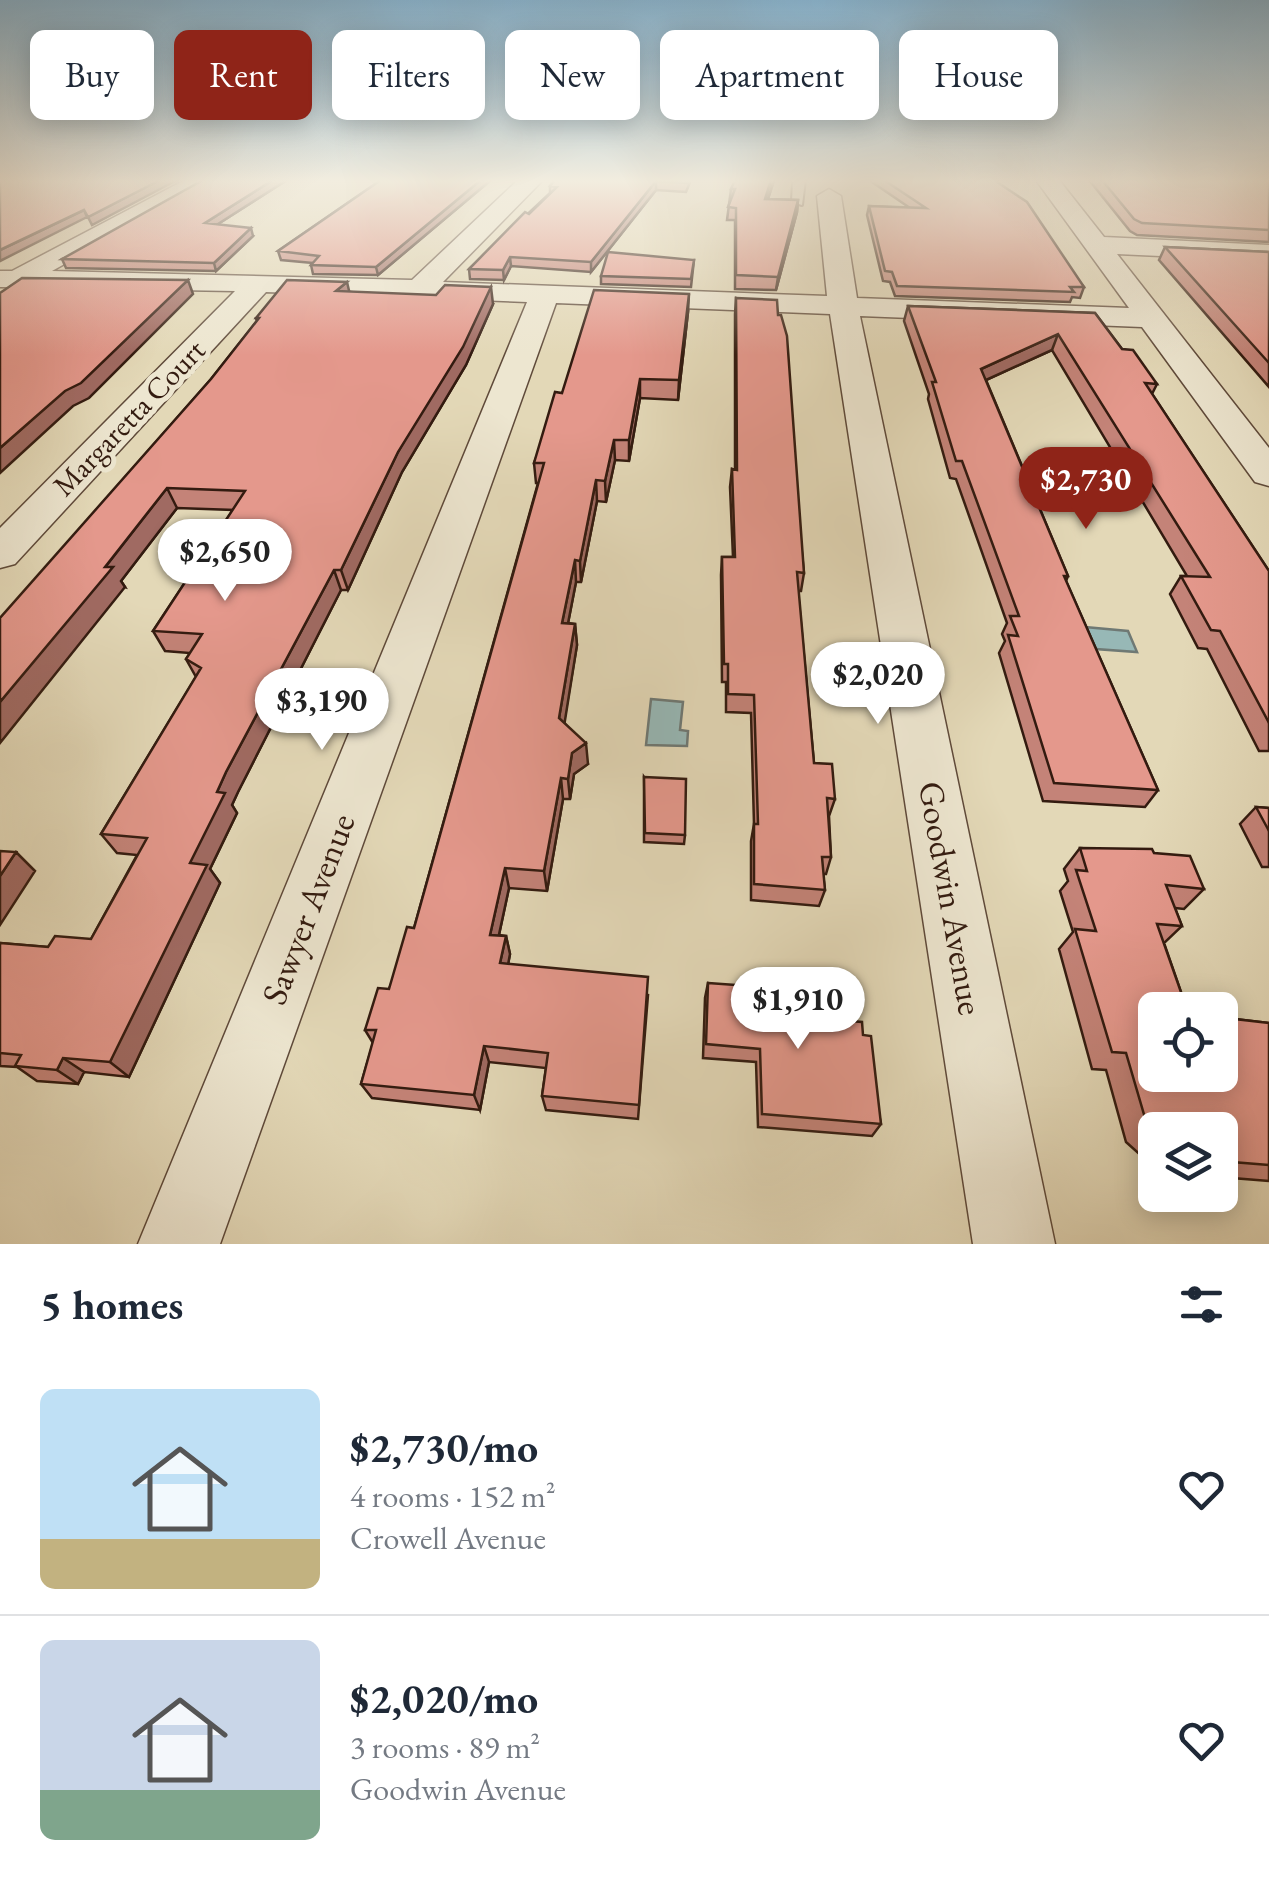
<!DOCTYPE html>
<html lang="en">
<head>
<meta charset="utf-8">
<style>
	:root { --surface:#fff; --page:#f6f6f7; --text:#1f2937; --muted:#747a83; --line:#e0e1e3; --accent:#8f2418 }
	body { margin:0; font-family:"EB Garamond",serif; background:var(--page); color:var(--text); height:100vh; display:flex; flex-direction:column; font-size:38px; white-space:nowrap }
	* { box-sizing:border-box; margin:0 }
	p { font-size:32px; color:var(--muted) }
	.icon { flex:none; width:55px; height:55px; fill:none; stroke:currentColor; stroke-width:2; stroke-linecap:round; stroke-linejoin:round }
	.map { position:relative; height:1244px; overflow:hidden }
	.details { display:flex; flex-direction:column; background:var(--surface); flex:1 }
	.details>* { flex:none }
	.hud { position:absolute; left:30px; top:30px; width:1210px; height:90px; display:flex; gap:20px }
	.controls { position:absolute; left:1138px; top:992px; display:grid; gap:20px }
	.controls a { display:grid; place-items:center; width:100px; height:100px; border-radius:15px; background:var(--surface); box-shadow:0 5px 25px #0003; font-size:50px }
	.price { position:absolute; translate:-50% -85px; padding:0 22px; border-radius:35px; background:#fff; color:#222; font-size:32px; line-height:65px; filter:drop-shadow(0 2px 5px #0008) }
	.price::after { content:''; position:absolute; left:50%; top:60px; width:30px; height:22px; margin-left:-15px; background:inherit; clip-path:polygon(0 0,100% 0,50% 100%) }
	.price.current { background:var(--accent); color:#fff }
	ul { padding:0; list-style:none }
	li { display:flex; align-items:center; gap:30px; height:250px; padding:0 40px }
	li+li { border-top:2px solid var(--line) }
	li span { display:grid; place-items:center; flex:none; width:280px; height:200px; border-radius:15px; color:#555 }
	li>.icon { margin-inline-start:auto }
	span .icon { width:120px; height:120px; fill:#fffc; stroke-width:1 }
	li b { font-size:42px }
	h2 { display:flex; justify-content:space-between; align-items:center; height:120px; padding:0 40px; font-size:42px }
	.pill { padding:0 35px; border-radius:15px; background:var(--surface); box-shadow:0 5px 25px #0003; font-size:35px; line-height:90px }
	.pill.current { background:var(--accent); color:#fff }
	.map>svg:first-child { display:block }
</style>
</head>
<body>
<div class="map">
<svg width="1269" height="1244" viewBox="0 0 1269 1244">
	<rect width="100%" height="100%" fill="#e3d8b7"/>
	<filter id="stains"><feTurbulence type="fractalNoise" baseFrequency=".002" numOctaves="4"/><feColorMatrix values="0 0 0 0 .2 0 0 0 0 .09 0 0 0 0 .02 0 0 0 .5 -.17"/></filter>
	<radialGradient id="worn" r=".72"><stop offset=".6" stop-color="#630" stop-opacity="0"/><stop offset="1" stop-color="#630" stop-opacity=".3"/></radialGradient>
	<path fill="#97b8b6" stroke="#6f7974" stroke-width="2.5" d="M1085 627 1128 631 1137 652 1082 648Z
		M651 699 683 702 680 730 688 731 687 746 646 745Z"/>
	<g fill="none" stroke-linecap="round" stroke-linejoin="round">
		<g stroke="#5f4a3a" stroke-width="4">
			<path id="lane" d="M793 180H805L802 205 792 202Z"/>
		</g>
		<g stroke="#5f4a3a" stroke-width="3">
			<path id="street" d="M185 180H214L52 271 412 280 518 180H543L443 282 827 296 817 196 829 189 841 196 857 298 1129 308 1036 180H1059L1104 237 1269 245V261L1117 254 1269 448V486L1255 482 1142 327 860 316 1055 1244H973L830 314 556 303 220 1244H138L527 302 266 292 15 564 0 568V528L235 291 0 287V271H12Z"/>
		</g>
		<use href="#lane" fill="#ede6d0" fill-rule="evenodd"/>
		<use href="#street" fill="#ede6d0" fill-rule="evenodd"/>
	</g>
	<path fill="#c48378" stroke="#331b10" stroke-width="2.5" d="M287 180 218 224 253 236 216 271 66 268 62 259Z
		M381 180H491L378 275 313 274 311 265 313 263 281 260 278 251Z
		M555 180H691L686 192 656 190 591 272 511 266 504 280 470 279 469 269 550 193V186Z
		M774 180 768 199 798 200 797 212 776 290 735 289V220H727L731 189Z
		M869 180H994L1084 287 1080 298 1072 297 1070 302 895 296 890 282 883 281 867 215 869 206 910 208Z
		M1089 180H1269V242L1137 235 1130 231Z
		M1165 247 1269 252V387L1159 260Z
		M694 260 691 287 601 284V276Z
		M350 292 493 304 466 365 402 472 348 590H341L238 792 232 805 237 813 210 869 220 883 129 1077 84 1072 78 1084 37 1081 17 1067 0 1066V943L48 947 91 939 137 855 117 853 101 834 196 677 186 659 190 653 165 651 153 631 233 510 177 508 121 581 125 587 49 564 211 379 257 321 256 318Z
		M736 298 778 315 804 573 801 591H798L814 763 835 799 829 816 831 857 826 874H823L825 890 819 906 751 900V841L754 824 751 713 726 712V682H722L721 575 722 557H733L730 487 732 469 735 470V314Z
		M908 306 1095 313 1122 349 1157 384 1152 394 1269 571V751H1259L1207 649 1198 648 1170 594 1181 576H1187L1052 350 986 380 1068 576 1066 581 1158 790 1145 807 1043 801 999 653 1005 641 1002 634 1007 623 956 479 950 478 928 399 929 394 904 321Z
		M688 312 678 400 640 398 629 461 615 460 606 502 597 501 581 582H576L568 623 575 624 577 645 564 722 588 764 574 774 570 799H563L547 891 509 888 499 935 506 936 510 954 508 964 648 995 638 1119 546 1110 542 1096 546 1068 489 1062 480 1110 372 1098 361 1084 373 1043 365 1030 389 989 414 928 538 483H536L534 463 562 393Z
		M644 777 685 835 684 844 644 842Z
		M1256 807 1269 808V867H1262L1240 824Z
		M1080 848 1154 853 1204 889 1184 909 1175 908 1182 926 1164 943 1182 995 1235 1019 1269 1023V1181L1220 1177V1130H1155V1168L1126 1142 1106 1070 1092 1069 1059 949 1073 932 1060 891 1068 881 1064 869Z
		M708 983 810 1006 863 1035 881 1124 872 1136 758 1127 756 1062 703 1058 705 998Z"/>
	<path fill="#a06a62" stroke="#331b10" stroke-width="2.5" d="M160 180H177L92 225 88 217Z
		M273 180H287L207 231 205 223Z
		M481 180H491L378 275 376 267Z
		M771 180H774L764 211 765 199Z
		M656 181V190L591 272V262Z
		M798 200 797 212 776 290 778 277Z
		M84 210 87 217 0 261V250Z
		M251 228 253 236 216 271 214 263Z
		M510 257 511 266 504 280 503 270Z
		M188 280 193 294 89 398 73 406 0 473V448Z
		M347 282 351 299 336 291Z
		M491 287 493 304 466 365 402 472 348 590 341 570 398 452Z
		M689 294 688 312 678 400 679 380Z
		M1058 334 1052 350 975 385 981 369Z
		M640 379V398L629 461V440Z
		M614 440 615 460 606 502 605 481Z
		M596 480 597 501 581 582 580 561Z
		M167 488 177 508 121 581 125 587 0 743V702Z
		M575 560 576 582 564 644 562 623Z
		M334 570 341 590 238 792 232 805 237 813 210 869 220 883 129 1077 110 1062 217 792 226 772Z
		M575 624 577 645 562 739 559 718Z
		M586 743 588 764 574 774 570 799 568 779 572 753Z
		M561 778 563 799 547 891 544 871Z
		M16 852 35 871 0 925V876Z
		M505 868 509 888 495 953 490 935Z
		M506 936 510 954 505 981 500 963Z
		M484 1046 489 1062 480 1110 474 1095Z
		M63 1058 84 1072 78 1084 57 1070Z"/>
	<path fill="#e4988c" stroke="#331b10" stroke-width="2.5" fill-rule="evenodd" d="M0 180H160L88 217 84 210 0 250Z
		M203 180H273L205 223 251 228 214 263 62 259Z
		M381 180H481L376 267 311 265 319 256 278 251Z
		M555 180H688L687 183 656 181 591 262 510 257 503 270 469 269 525 212 529 214 557 187 550 186Z
		M735 180H771L765 199 798 200 778 277 736 275V208L728 207 735 189H731Z
		M884 180H994L1027 202 1084 287H1070L1074 292 897 286 892 272 885 271 869 206 926 208Z
		M1102 180H1269V230L1142 223 1134 219Z
		M1165 247 1269 252V363Z
		M608 252 694 260 691 279 601 276Z
		M22 278 188 280 81 383 65 391 0 448V293Z
		M287 280 347 282 336 291 436 295 445 285 491 287 463 347 398 452 341 570H334L226 772 217 792 225 793 190 863 207 865 110 1062 63 1058 57 1070 15 1066 21 1055 0 1053V943L48 947 55 936 91 939 147 838 101 834 201 668 186 659 202 634 153 631 245 491 167 488 105 567H113L0 702V618L211 379 259 318H256Z
		M594 290 689 294 679 380 640 379 629 440H614L605 481 596 480 580 561 575 560 562 623 575 624 559 718 586 743 572 753 568 779 561 778 544 871 505 868 490 935 506 936 500 963 648 977 639 1105 542 1096 548 1053 484 1046 474 1095 361 1084 376 1030H365L378 988 389 989 407 927 414 928 544 463H534L555 392 562 393Z
		M736 298 777 300 778 315H781L787 336 804 573 797 572 814 763 832 764 835 799 827 798 831 857H822L825 890 754 884V824H758L754 695 728 694V664H724L722 557H735L732 469 737 470Z
		M908 306 1095 313 1122 349 1133 350 1157 384 1145 383 1269 571V723L1220 631 1211 630 1181 576 1210 577 1058 334 981 369 1068 576H1064L1158 790 1054 783 1008 635 1018 636 1010 616H1019L962 461H956L932 382H936Z
		M644 777 686 779 685 835 645 833Z
		M1256 807 1269 808V831Z
		M1080 848 1152 849 1154 853 1190 856 1204 889 1166 885 1182 926 1157 924 1182 995 1227 999 1235 1019 1269 1023V1165L1220 1161V1130H1155V1134L1148 1128 1126 1053 1112 1052 1075 929 1096 931 1076 870 1087 871ZM1155 1010H1220V1075H1155Z
		M0 851 16 852 0 876Z
		M708 983 809 990 810 1006 837 1008 838 1020 862 1022 863 1035 871 1036 881 1124 762 1114 760 1049 706 1044Z"/>
	<linearGradient id="sky" x2="0" y2="1"><stop stop-color="#87b6d4"/><stop offset="0.51" stop-color="#f2eddf"/><stop offset="1" stop-color="#f2eddf" stop-opacity="0"/></linearGradient>
	<rect width="1269" height="355" fill="url(#sky)"/>
	<g text-anchor="middle" stroke-width="10" stroke-linejoin="round" paint-order="stroke">
		<g font-size="30" fill="#331b10" stroke="#ede6d0">
			<text transform="translate(129 418) rotate(-46)" y="10">Margaretta Court</text>
		</g>
		<g font-size="35" fill="#331b10" stroke="#ede6d0">
			<text transform="translate(951 898) rotate(80)" y="12">Goodwin Avenue</text>
			<text transform="translate(308 909) rotate(-69)" y="12">Sawyer Avenue</text>
		</g>
	</g>
	<rect width="100%" height="100%" filter="url(#stains)"/>
	<rect width="100%" height="100%" fill="url(#worn)"/>
</svg>
<div class="controls">
<a><svg class="icon" aria-label="locate" viewBox="0 0 24 24"><circle cx="12" cy="12" r="6"/><path d="M12 2v4M12 18v4M2 12h4M18 12h4"/></svg></a>
<a><svg class="icon" aria-label="layers" viewBox="0 0 24 24"><path d="M12 4l9 5-9 5-9-5zM3 14l9 5 9-5"/></svg></a>
</div>
<b class="price current" style="left:1086px;top:532px">$2,730</b>
<b class="price" style="left:225px;top:604px">$2,650</b>
<b class="price" style="left:878px;top:727px">$2,020</b>
<b class="price" style="left:322px;top:753px">$3,190</b>
<b class="price" style="left:798px;top:1052px">$1,910</b>
<div class="hud">
<a class="pill">Buy</a>
<a class="pill current">Rent</a>
<a class="pill">Filters</a>
<a class="pill">New</a>
<a class="pill">Apartment</a>
<a class="pill">House</a>
</div>
</div>
<section class="details">
<h2>5 homes<svg class="icon" aria-label="filters" viewBox="0 0 24 24"><path d="M4 7h16M4 17h16"/><circle cx="9" cy="7" r="2"/><circle cx="15" cy="17" r="2"/></svg></h2>
<ul>
<li><span style="background:linear-gradient(#bfe0f5 75%,#c2b280 0)"><svg class="icon" aria-label="home" viewBox="0 0 24 24"><path d="M3 11l9-7 9 7M6 9v11h12V9"/></svg></span><div><b>$2,730/mo</b><p>4 rooms · 152 m²</p><p>Crowell Avenue</p></div><svg class="icon" aria-label="heart" viewBox="0 0 24 24"><path d="M12 20l-8-8c-3-5 5-10 8-4 3-6 11-1 8 4z"/></svg></li>
<li><span style="background:linear-gradient(#c9d6e8 75%,#7fa58c 0)"><svg class="icon" aria-label="home" viewBox="0 0 24 24"><path d="M3 11l9-7 9 7M6 9v11h12V9"/></svg></span><div><b>$2,020/mo</b><p>3 rooms · 89 m²</p><p>Goodwin Avenue</p></div><svg class="icon" aria-label="heart" viewBox="0 0 24 24"><path d="M12 20l-8-8c-3-5 5-10 8-4 3-6 11-1 8 4z"/></svg></li>
</ul>
</section>
</body>
</html>
